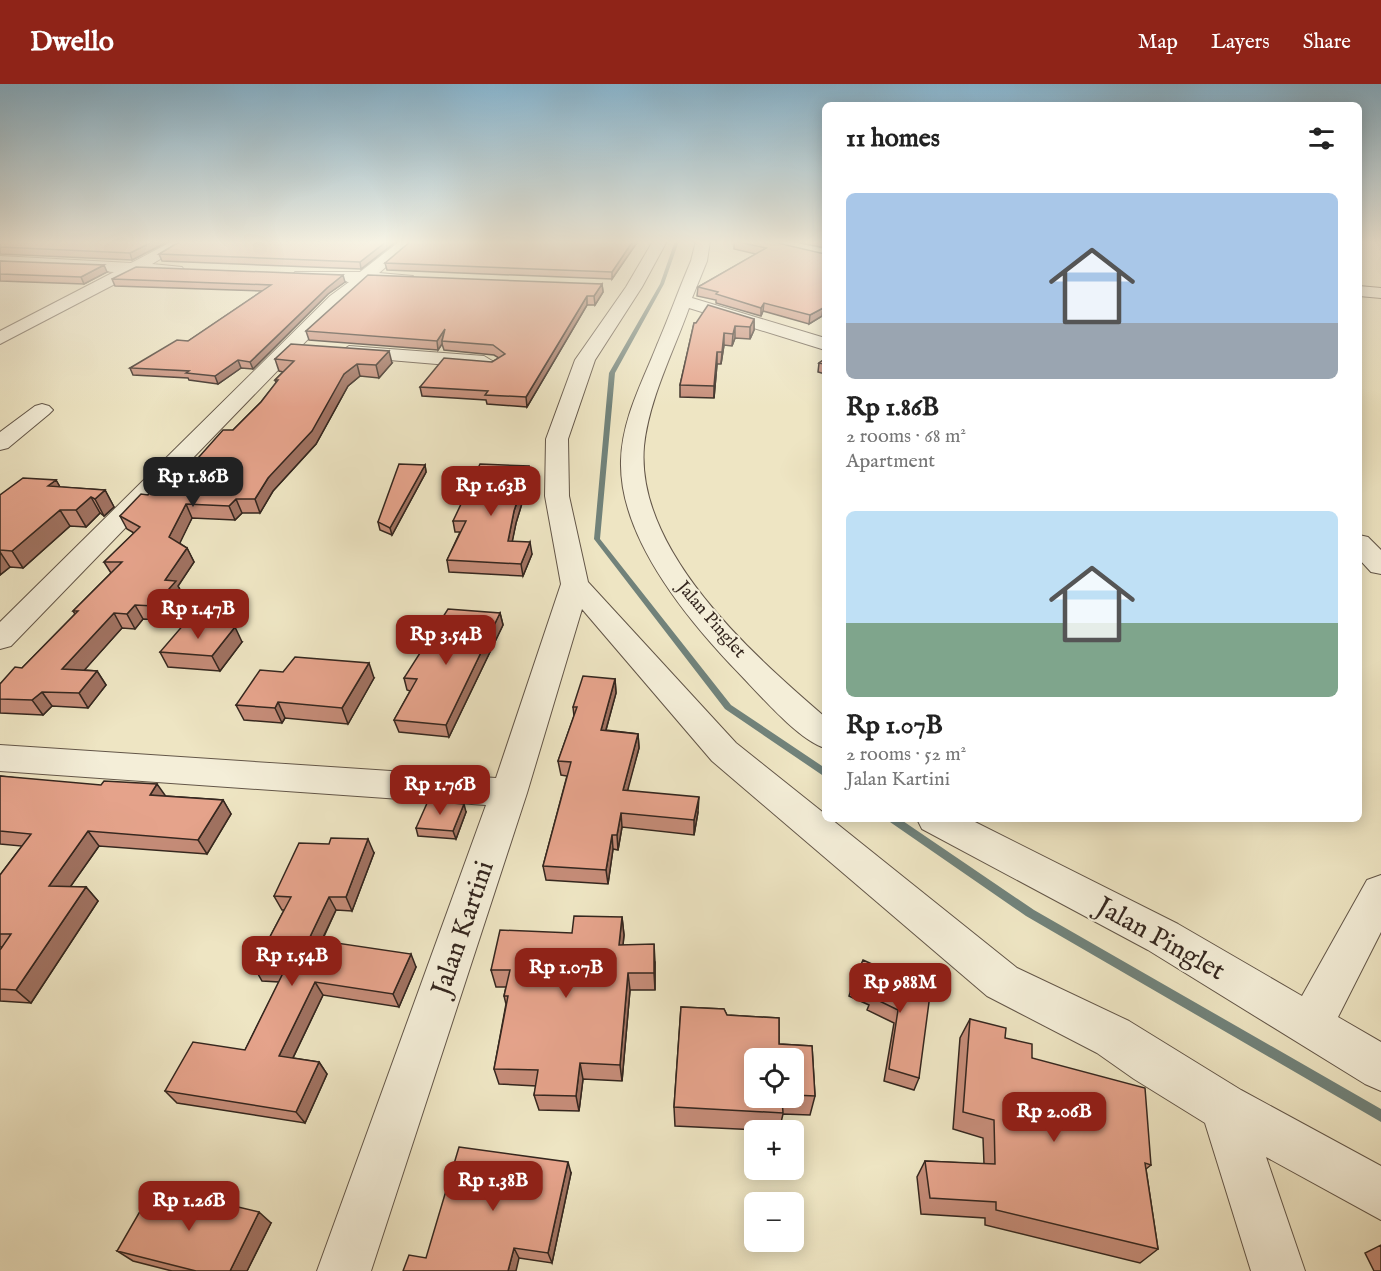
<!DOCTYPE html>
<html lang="en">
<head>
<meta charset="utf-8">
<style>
	:root { --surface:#fff; --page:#f6f6f6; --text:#222; --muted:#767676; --accent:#8f2418 }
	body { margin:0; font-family:"IM FELL English",serif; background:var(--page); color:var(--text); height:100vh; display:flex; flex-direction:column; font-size:22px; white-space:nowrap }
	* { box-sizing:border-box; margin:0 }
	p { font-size:20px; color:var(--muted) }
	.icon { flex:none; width:33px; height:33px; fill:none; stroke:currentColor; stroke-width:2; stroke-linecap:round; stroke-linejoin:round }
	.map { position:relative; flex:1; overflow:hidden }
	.drawer { position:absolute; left:822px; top:18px; width:540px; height:720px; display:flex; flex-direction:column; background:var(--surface); border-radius:9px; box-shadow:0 3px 15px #0003 }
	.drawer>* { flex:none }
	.controls { position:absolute; left:744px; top:964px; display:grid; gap:12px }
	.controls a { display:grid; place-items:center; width:60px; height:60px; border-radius:9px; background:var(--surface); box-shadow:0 3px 15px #0003; font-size:30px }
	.price { position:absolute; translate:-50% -51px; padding:0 14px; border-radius:12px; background:var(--accent); color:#fff; font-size:20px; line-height:39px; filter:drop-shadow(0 2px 3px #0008) }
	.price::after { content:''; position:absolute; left:50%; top:36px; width:18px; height:14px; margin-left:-9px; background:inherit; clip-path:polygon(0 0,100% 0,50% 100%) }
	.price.selected { background:#222; color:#fff }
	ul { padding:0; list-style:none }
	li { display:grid; align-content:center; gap:12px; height:318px; padding:0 24px }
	li span { display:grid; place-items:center; height:186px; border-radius:9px; color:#555 }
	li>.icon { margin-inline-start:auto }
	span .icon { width:108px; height:108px; fill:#fffc; stroke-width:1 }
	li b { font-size:26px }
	h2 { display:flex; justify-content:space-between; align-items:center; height:72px; padding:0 24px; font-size:26px }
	header { display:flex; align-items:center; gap:36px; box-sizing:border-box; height:84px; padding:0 30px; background:var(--accent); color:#fff }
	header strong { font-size:28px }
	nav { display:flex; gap:33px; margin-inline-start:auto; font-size:21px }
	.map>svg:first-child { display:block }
</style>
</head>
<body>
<header>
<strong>Dwello</strong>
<nav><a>Map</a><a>Layers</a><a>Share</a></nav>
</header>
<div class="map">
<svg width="1381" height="1187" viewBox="0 0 1381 1187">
	<rect width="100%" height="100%" fill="#eee5c3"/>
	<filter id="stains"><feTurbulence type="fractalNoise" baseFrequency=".00333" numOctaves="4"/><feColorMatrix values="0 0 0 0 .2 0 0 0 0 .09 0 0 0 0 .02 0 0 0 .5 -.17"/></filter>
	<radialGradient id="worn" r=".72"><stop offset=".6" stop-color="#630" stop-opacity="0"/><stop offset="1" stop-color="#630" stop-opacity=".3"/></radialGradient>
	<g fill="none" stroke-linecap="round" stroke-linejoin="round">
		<path fill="#71827a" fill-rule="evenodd" d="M675 157H679L664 200 615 289 600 455 731 621 825 684V693L725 625 594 455 609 289 660 200Z
			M888 735H900L1034 826 1381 1025V1038L1026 832 890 738Z"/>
		<g stroke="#635648" stroke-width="2">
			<path id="street" d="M173 157H191L152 180 182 183 184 186 182 189H136L0 260V247L114 188 0 182V172L131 179Z
				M400 157H416L379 189 413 192 415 195 413 198H368L342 220 11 562 0 565V538L330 212 349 198 301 196 293 191 295 188H360Z
				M653 157H667L642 203 595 276 568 355 569 412 588 498 736 659 825 730V735H831L1017 884 1129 937 1241 1006 1381 1082V1136L1266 1073 1305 1187H1251L1205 1039 1134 995 1097 969 987 912 712 677 582 525 527 709 371 1187H317L486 721 0 687V661L496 694 561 500 545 412 546 355 575 276 626 203Z
				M696 157H710L707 177 692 214 825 254V266L689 224C673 269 649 315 644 362 635 467 753 571 825 633V664C797 656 753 603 731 581 683 530 619 451 621 377 622 335 642 299 657 261 669 233 679 205 691 177Z
				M1359 202 1381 204V214L1359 212Z
				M349 262 484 272 494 278 484 284 342 272 340 268Z
				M42 320 49 322 53 326 49 330 8 364 0 366V348L35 322Z
				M1359 451 1368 453 1381 466V490L1371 488 1359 475Z
				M917 735H969L1178 840 1302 912 1367 796 1381 791V848L1338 933 1381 958V1007L1365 1000 1148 866 922 745Z"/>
		</g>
		<use href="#street" fill="#f4eed8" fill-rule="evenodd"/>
	</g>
	<path fill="#c58c78" stroke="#35271f" stroke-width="1.5" fill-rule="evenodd" d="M0 157H169L132 176 0 170Z
		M181 157H397L361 185 162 177 159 170Z
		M638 157 612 195 387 186 385 179Z
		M734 157 825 170V233L822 232 809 240 763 227 761 232 716 219V216L697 212 698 203 756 170 734 165Z
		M791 157H825V164Z
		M0 177 107 188 84 200 0 197Z
		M112 195 345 198 328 210 253 285 241 284 218 300 189 296 188 294 133 291 130 284 188 257 262 207 115 202Z
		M602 200 603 208 595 221H587L527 323 487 320 486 316 422 312 420 303 492 278 499 274 494 271 444 266 442 260 438 266 309 256 306 247Z
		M754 235V246L750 255 735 254 732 262 724 261 721 280H717L714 314 680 313V301L694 239Z
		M275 275 392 279 379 294 360 292 348 302 316 360 273 407 260 429H242L235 436 192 434 179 459 187 464 194 478 178 502 183 511 162 536 143 535 135 545 122 544 84 586 97 587 106 601 88 624 52 622 43 631 0 629V600L22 584 75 530 73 527 111 489 104 478 134 449 127 445 120 432 148 411 182 392 233 346 261 318 276 299 275 296 283 288 279 287Z
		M825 275V290L818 288 819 279Z
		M425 381 426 388 392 451 380 446 378 438Z
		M530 393 516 439 512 457 532 470 523 492 449 488 447 476 460 448H455L453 437Z
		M56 396 60 403 105 406 114 423 104 432 100 429 86 443 70 442 23 484 10 483 0 491V411Z
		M500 529 503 541 449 653 399 648 394 636 410 607 407 606 404 594Z
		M242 558 220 587 168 583 160 568Z
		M374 594 348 640 285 634 282 639 244 636 236 621Z
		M615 595 616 609 606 646 638 650 639 664 627 706 698 728 694 751 622 743 618 766 613 765 608 800 546 796 543 782 567 692 561 691 558 677 574 632 573 623Z
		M0 692 165 712 223 716 231 730 207 770 99 762 70 803H86L98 817 31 919 0 917V866L2 863H0V791L22 762 0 760Z
		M466 728 456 755 418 752 416 744Z
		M374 769 352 827 336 826 322 857 416 883 399 923 323 911 293 974 319 978 327 990 305 1039 177 1019 165 1007 245 966 279 898 262 897 254 883 284 826H282L274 812Z
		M622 833 624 851 623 861 655 878V906H630L622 997 583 995 579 1027 539 1026 534 1011 536 1002 499 1000 494 985 506 920 504 912 506 903H496L491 886 572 849Z
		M903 894 919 994 914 1006 884 997 894 939 867 926 869 921 849 912 853 899Z
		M681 923 724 925 727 931 779 934V960L812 962 815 1012 810 1031 783 1030 779 1047 675 1042 674 1023ZM754 975H794V1014H754Z
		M970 935 1005 954 1032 974 1151 1081 1146 1085 1158 1165 1140 1179 985 1141V1134L921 1130 917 1093 925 1077 984 1080 983 1054 953 1045 960 954Z
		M571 1089 552 1179 519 1174H426Z
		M271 1139 247 1187H172L133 1177 117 1167Z
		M1381 1161V1187H1374L1365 1169Z"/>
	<path fill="#a07261" stroke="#35271f" stroke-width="1.5" d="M154 157H169L132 176 130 169Z
		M387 157H397L361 185 360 178Z
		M633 157H638L612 195V188Z
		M104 181 107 188 84 200 81 193Z
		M343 191 345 198 328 210 253 285 250 278 327 204Z
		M602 200 603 208 595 221 594 212Z
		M587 212V221L527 323 526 313Z
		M764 219 763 227 761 232V224Z
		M823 224 822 232 809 240 810 231Z
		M754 235V246L750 255V243Z
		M735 242V254L732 262 733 250Z
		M445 245 442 257V260L438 266 437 257Z
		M724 249V261L721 280 722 268Z
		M389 267 392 279 379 294 376 281Z
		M717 268V280L714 314V302Z
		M238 276 241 284 218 300 215 292Z
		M357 280 360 292 348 302 316 360 273 407 260 429 255 415 268 394 344 290Z
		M425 381 426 388 392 451 390 444Z
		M529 382 530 393 516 439 510 469 508 457 514 427Z
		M56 396 65 412 48 402Z
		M105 406 114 423 104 432 95 415Z
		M91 413 100 429 86 443 76 426Z
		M236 415 242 429 235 436 229 422Z
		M186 420 192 434 176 467 169 453Z
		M60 426 70 442 23 484 12 467Z
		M530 458 532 470 523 492 521 480Z
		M187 464 194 478 178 502 183 511 162 536 154 522 165 496Z
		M0 468 10 483 0 491Z
		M135 521 143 535 135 545 127 530Z
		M114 529 122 544 72 600 62 585Z
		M500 529 503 541 449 653 446 641Z
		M235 543 242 558 220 587 212 572Z
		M369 579 374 594 348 640 342 624Z
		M97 587 106 601 88 624 79 609Z
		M615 595 616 609 602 660 601 646Z
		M42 608 52 622 43 631 32 616Z
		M278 618 285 634 282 639 275 624Z
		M638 650 639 664 624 720 623 706Z
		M157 700 167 714 150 711Z
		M699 713 698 728 694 751V736Z
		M223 716 231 730 207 770 198 756Z
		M464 720 466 728 456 755 453 747Z
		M621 729 622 743 618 766 617 751Z
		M88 747 99 762 61 816 49 802Z
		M612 751 613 765 608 800 606 786Z
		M368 755 374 769 352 827 346 813Z
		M86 803 98 817 31 919 16 906Z
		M329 813 336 826 316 868 309 855Z
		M622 833 624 851 621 879 619 861Z
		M654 860 655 878V906L654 889Z
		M411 870 416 883 399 923 393 910Z
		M628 889 630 906 622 997 620 981Z
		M315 898 323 911 288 984 279 972Z
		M319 978 327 990 305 1039 296 1028Z
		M580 979 583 995 579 1027 576 1012Z
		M568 1078 571 1089 552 1179 548 1169Z
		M259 1128 271 1139 247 1187H230Z
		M514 1164 519 1174 516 1187H508Z"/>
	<path fill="#e5a38b" stroke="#35271f" stroke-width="1.5" d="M0 157H154L130 169 0 163Z
		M181 157H387L360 178 159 170Z
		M411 157H633L612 188 385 179Z
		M734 157H769L825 170V224H823L810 231 764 219 761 224 716 210 718 208 698 203 766 164Z
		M0 177 104 181 81 193 0 190Z
		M136 183 343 191 327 204 250 278 238 276 215 292 186 289 189 287 130 284 177 256 188 257 271 201 112 195Z
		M368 191 602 200 594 212H587L526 313 485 311 488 307 420 303 444 274 492 278 505 270 493 261 442 257 445 245 437 257 306 247Z
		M708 221 754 235 750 243 735 242 733 250 724 249 722 268H717L714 302 680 301 694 239H696Z
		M291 260 389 267 376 281 357 280 344 290 312 347 268 394 255 415H236L229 422 186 420 169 453 187 464 165 496 176 497 154 522 135 521 127 530 114 529 62 585 97 587 79 609 42 608 32 616 0 615V600L15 583 22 584 78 527H73L122 478H104L140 443 120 432 141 410 148 411 160 392H182L223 346H233L261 318 278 296H275L294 277 275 275Z
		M825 275V280L819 279Z
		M399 380 425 381 390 444 378 438Z
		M480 380 529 382 514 427 508 457 530 458 521 480 447 476 466 437H453Z
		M23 394 56 396 48 402 105 406 95 415 91 413 76 426H60L12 467 0 466V411Z
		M448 525 500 529 446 641 394 636 417 595 404 594Z
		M185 539 235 543 212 572 160 568Z
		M295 573 369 579 342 624 278 618 275 624 236 621 260 586 283 588Z
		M583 592 615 595 601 646 638 650 623 706 699 713 694 736 621 729 617 751H612L606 786 543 782 571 678 558 677 577 623H573Z
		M0 692 101 701 104 697 157 700 150 711 223 716 198 756 88 747 49 802 86 803 16 906 0 905V866L11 850H0V791L31 750 0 747Z
		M428 717 464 720 453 747 416 744Z
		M331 754 368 755 346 813H329L309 855 411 870 393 910 315 898 279 972 319 978 296 1028 165 1007 193 958 245 966 284 887 254 883 291 813 274 812 299 759 329 760Z
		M574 832 622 833 619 861 654 860V889H628L620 981 580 979 576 1012 534 1011 538 986 494 985 508 912H504L510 886H491L500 846 572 849Z
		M863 876 903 894 931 903 919 994 889 985 898 926 871 913 873 909 853 899Z
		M681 923 724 925 727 931 779 934V960L812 962 815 1012 794 1011V975H754V1014H782L783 1029 674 1023Z
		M970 935 1006 944 1005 954 1032 960V974L1145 1004 1151 1081 1145 1079 1158 1165 996 1126V1118L930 1114 925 1077 995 1080 994 1036 963 1028Z
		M459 1063 568 1078 548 1169 514 1164 508 1187H403L409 1171 426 1174Z
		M154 1103 259 1128 230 1187H196L117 1167Z"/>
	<linearGradient id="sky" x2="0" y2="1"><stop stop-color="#88b8d4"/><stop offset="0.49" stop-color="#f7f3e4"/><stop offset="1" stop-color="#f7f3e4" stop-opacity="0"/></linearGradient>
	<rect width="1381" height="323" fill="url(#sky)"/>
	<g text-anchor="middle" stroke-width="4.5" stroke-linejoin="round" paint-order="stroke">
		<g font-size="18" fill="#35271f" stroke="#f4eed8">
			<text transform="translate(712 535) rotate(49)" y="6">Jalan Pinglet</text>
		</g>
		<g font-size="27" fill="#35271f" stroke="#f4eed8">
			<text transform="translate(462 844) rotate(-71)" y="9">Jalan Kartini</text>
			<text transform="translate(1161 854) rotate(29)" y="9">Jalan Pinglet</text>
		</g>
	</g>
	<rect width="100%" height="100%" filter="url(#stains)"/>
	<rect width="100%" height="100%" fill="url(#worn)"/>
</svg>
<div class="controls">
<a><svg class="icon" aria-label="locate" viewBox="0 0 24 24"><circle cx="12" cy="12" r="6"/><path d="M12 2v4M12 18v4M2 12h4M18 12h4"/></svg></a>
<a>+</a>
<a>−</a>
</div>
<b class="price selected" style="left:193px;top:424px">Rp 1.86B</b>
<b class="price" style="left:491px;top:433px">Rp 1.63B</b>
<b class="price" style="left:198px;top:556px">Rp 1.47B</b>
<b class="price" style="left:446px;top:582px">Rp 3.54B</b>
<b class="price" style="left:440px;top:732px">Rp 1.76B</b>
<b class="price" style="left:292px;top:903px">Rp 1.54B</b>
<b class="price" style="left:566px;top:915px">Rp 1.07B</b>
<b class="price" style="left:900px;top:930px">Rp 988M</b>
<b class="price" style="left:1054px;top:1059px">Rp 2.06B</b>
<b class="price" style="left:493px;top:1128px">Rp 1.38B</b>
<b class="price" style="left:189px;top:1148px">Rp 1.26B</b>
<section class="drawer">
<h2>11 homes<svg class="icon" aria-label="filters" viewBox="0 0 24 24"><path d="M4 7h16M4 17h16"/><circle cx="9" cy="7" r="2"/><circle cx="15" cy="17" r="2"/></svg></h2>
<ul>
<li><span style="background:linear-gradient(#a9c7e8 70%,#9aa5b1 0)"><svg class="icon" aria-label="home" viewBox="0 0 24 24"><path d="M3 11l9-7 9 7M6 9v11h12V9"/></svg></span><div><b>Rp 1.86B</b><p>2 rooms · 68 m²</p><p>Apartment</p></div></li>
<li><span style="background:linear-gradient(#bfe0f5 60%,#7fa58c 0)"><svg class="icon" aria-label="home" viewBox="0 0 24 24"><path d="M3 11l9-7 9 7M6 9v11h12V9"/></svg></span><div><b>Rp 1.07B</b><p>2 rooms · 52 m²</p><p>Jalan Kartini</p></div></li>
</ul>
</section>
</div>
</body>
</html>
